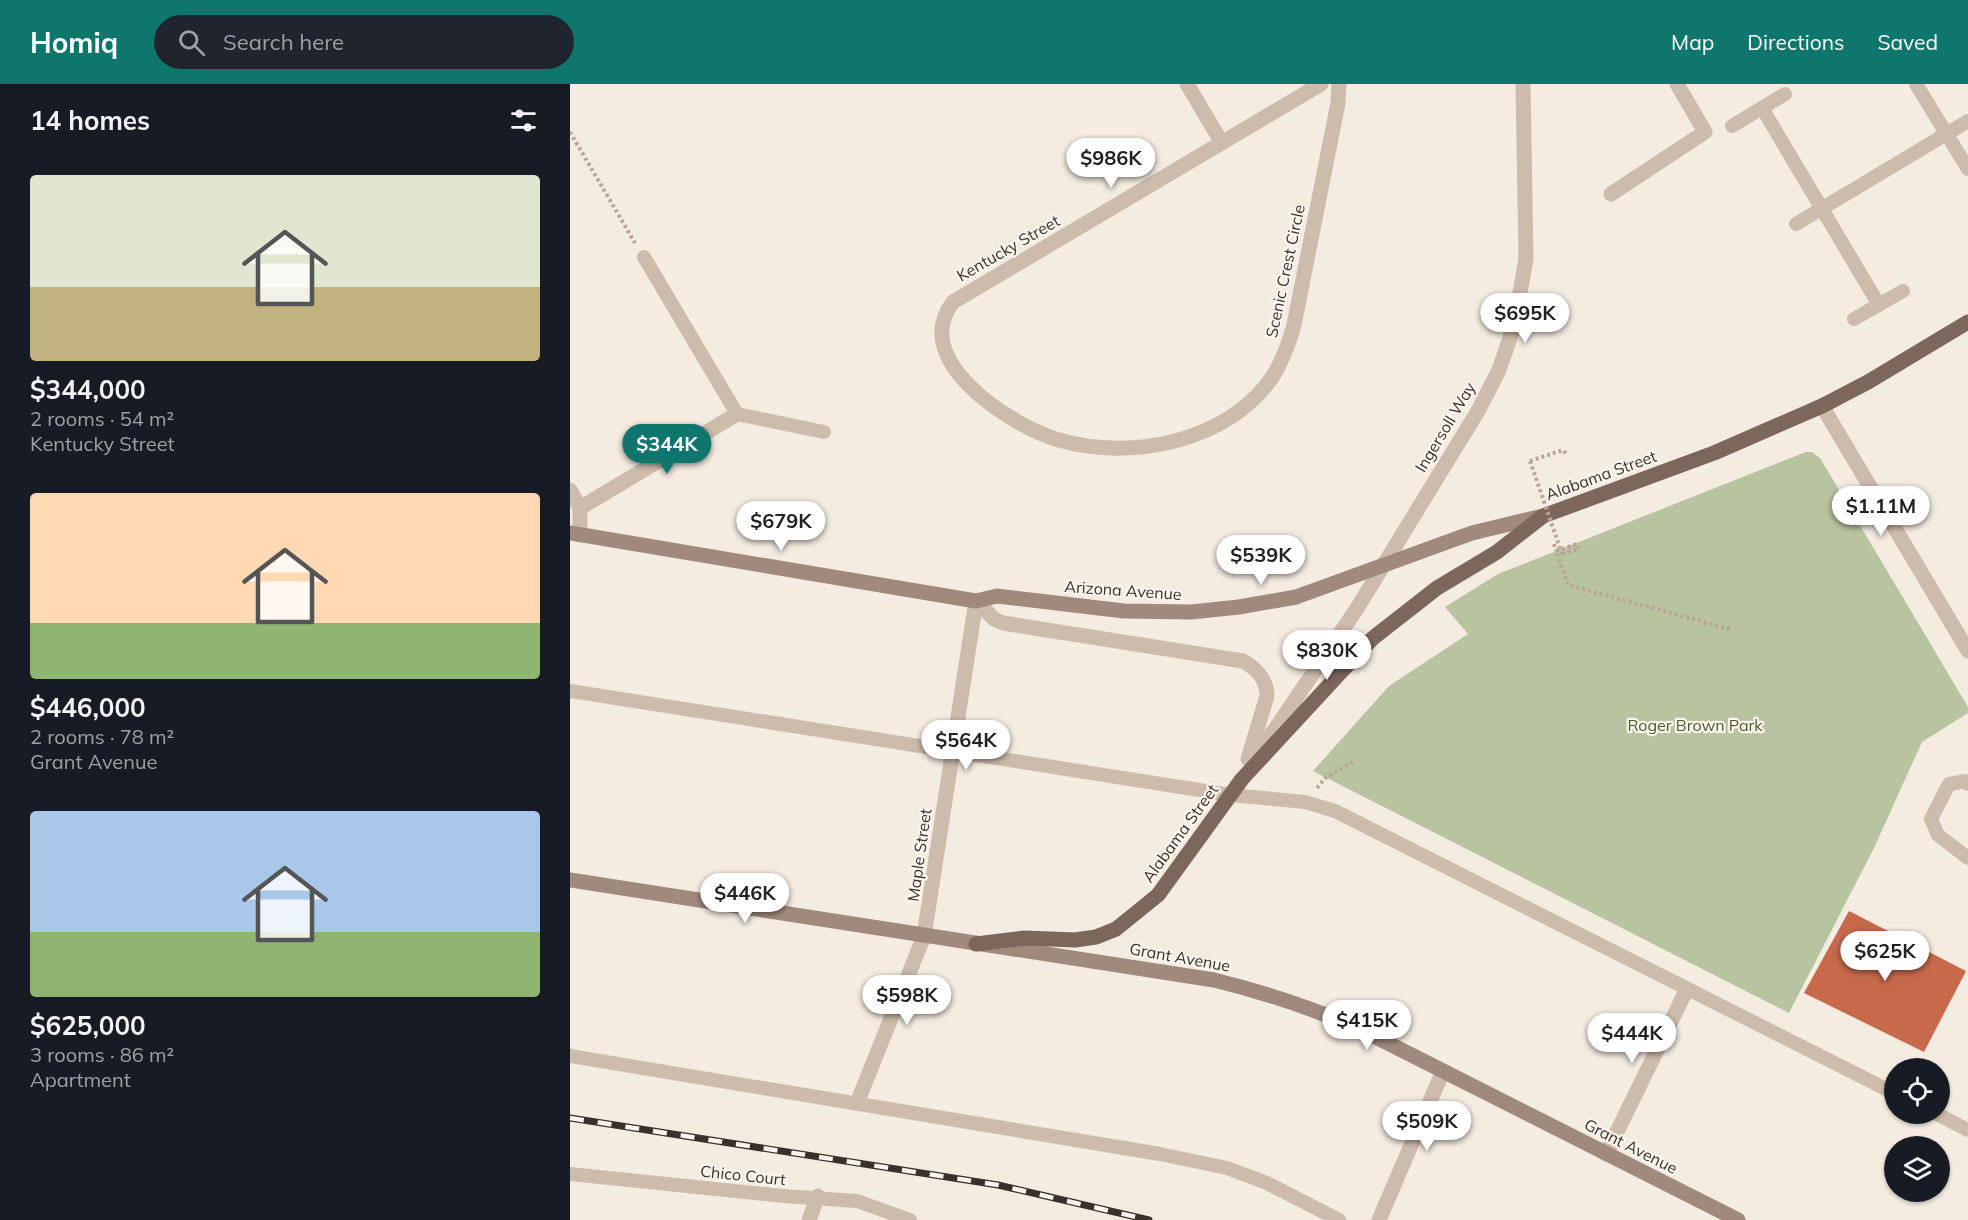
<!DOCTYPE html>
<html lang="en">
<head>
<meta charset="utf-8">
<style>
	:root { --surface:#171b24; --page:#20242c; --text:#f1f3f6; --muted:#9ea1a6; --accent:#0f766e }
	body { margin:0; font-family:Mulish,sans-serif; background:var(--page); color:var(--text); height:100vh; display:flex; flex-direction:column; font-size:22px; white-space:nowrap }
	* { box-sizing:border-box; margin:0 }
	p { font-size:20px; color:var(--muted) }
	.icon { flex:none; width:33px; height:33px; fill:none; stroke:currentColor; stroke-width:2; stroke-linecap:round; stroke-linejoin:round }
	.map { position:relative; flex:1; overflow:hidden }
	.details { display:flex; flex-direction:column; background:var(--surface); width:570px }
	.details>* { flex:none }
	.tools { position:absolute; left:1314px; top:974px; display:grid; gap:12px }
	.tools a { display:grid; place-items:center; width:66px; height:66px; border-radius:50%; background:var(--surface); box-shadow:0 2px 4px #0004; font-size:30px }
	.price { position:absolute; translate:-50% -51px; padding:0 14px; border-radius:21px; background:#fff; color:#222; font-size:20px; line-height:39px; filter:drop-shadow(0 2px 3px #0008) }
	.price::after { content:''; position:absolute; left:50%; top:36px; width:18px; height:14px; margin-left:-9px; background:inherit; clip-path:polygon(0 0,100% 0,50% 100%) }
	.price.selected { background:var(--accent); color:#fff }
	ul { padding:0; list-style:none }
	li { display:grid; align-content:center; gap:12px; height:318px; padding:0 30px }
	li span { display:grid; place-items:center; height:186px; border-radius:6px; color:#555 }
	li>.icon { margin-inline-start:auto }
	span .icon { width:108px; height:108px; fill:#fffc; stroke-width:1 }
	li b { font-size:26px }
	h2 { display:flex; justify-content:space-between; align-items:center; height:72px; padding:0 30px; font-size:26px }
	header { display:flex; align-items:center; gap:36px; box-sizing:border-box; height:84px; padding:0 30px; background:var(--accent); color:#fff }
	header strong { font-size:28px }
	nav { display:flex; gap:33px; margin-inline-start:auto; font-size:21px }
	.search { width:420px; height:54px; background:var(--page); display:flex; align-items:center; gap:15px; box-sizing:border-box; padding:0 21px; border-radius:33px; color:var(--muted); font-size:22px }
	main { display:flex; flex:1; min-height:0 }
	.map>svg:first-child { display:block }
</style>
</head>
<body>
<header>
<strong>Homiq</strong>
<div class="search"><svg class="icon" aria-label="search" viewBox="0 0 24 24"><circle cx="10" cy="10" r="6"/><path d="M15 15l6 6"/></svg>Search here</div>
<nav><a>Map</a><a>Directions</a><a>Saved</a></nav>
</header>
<main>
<section class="details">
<h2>14 homes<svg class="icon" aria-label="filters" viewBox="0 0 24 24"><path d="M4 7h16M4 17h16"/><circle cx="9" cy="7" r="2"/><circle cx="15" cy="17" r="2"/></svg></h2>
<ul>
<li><span style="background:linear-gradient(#dfe7d0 60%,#c2b280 0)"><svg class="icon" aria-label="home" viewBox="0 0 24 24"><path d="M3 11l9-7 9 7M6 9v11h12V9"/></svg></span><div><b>$344,000</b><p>2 rooms · 54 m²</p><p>Kentucky Street</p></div></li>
<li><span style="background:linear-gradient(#ffd9b3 70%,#8fb573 0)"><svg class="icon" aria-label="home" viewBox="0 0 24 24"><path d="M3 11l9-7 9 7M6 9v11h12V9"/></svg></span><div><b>$446,000</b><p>2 rooms · 78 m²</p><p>Grant Avenue</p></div></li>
<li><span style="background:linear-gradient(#a9c7e8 65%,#8fb573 0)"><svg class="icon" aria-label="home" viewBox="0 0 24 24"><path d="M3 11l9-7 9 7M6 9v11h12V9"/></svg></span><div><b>$625,000</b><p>3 rooms · 86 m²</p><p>Apartment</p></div></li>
</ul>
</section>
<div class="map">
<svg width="1398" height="1136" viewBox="0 0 1398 1136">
	<rect width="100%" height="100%" fill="#f4ebe1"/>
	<path fill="#b8c4a0" d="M1236 368H1242L1250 374 1398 623V629L1352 658 1304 764 1219 929 743 687 819 602 898 550 875 523 928 490Z"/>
	<path fill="#c8694b" d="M1279 827 1396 887 1354 968 1234 909Z"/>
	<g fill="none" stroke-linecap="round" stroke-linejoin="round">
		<path stroke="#b9a596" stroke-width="4" stroke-dasharray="3 3" stroke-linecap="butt" d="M0 48 65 159
			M960 377 993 366 997 371
			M984 460 986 467
			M992 470 1009 465 1007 460 986 467 998 501 1163 546
			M747 704 755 694 783 678"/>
		<path stroke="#cdbbac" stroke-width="14" d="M1346 0 1398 85
			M1192 24 1309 221
			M1162 42 1215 10
			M1226 140 1398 37
			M74 173 167 330 254 348
			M1284 235 1333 207
			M0 607 661 711 735 718 765 727 1324 1009
			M1398 700 1396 697 1379 700 1361 735 1368 751 1398 774
			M0 972 590 1070 657 1084 697 1099 769 1136
			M1365 1029 1398 1046
			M0 1090 214 1112 287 1117 340 1136"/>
		<path stroke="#cdbbac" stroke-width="15" d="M617 0 652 59
			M751 0 383 218C338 276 441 342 489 356 561 377 659 358 703 292 713 276 719 259 724 241L768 19 769 0
			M1041 110 1135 48 1107 0
			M1252 322 1398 567
			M0 406 10 424V451
			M10 424 167 330
			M406 517 424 535 433 539 673 577C686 584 697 596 697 612L678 675
			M684 676 786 526 908 327 929 286 944 242 956 175 953 0
			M287 1019 354 852 406 517
			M1036 1070 1117 905
			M239 1136 248 1112
			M809 1136 873 987"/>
		<path stroke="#a18a7d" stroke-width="15" d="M0 449 406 517 427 512 554 527 621 528 669 523 726 513 902 449 973 432
			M0 796 644 896C697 909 740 923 790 945L1168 1136"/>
		<path stroke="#7d675c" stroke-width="15" d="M406 860 455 854 505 856 526 853 546 845 588 811 672 695 772 587 803 554 867 504 927 468 973 432 1144 369 1252 322 1298 298 1398 238"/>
		<g stroke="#3b302b" stroke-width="7">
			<path id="rail" d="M0 1034 428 1101 579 1136"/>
		</g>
		<use href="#rail" stroke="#fbf5ee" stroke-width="4.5" stroke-dasharray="14" stroke-linecap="butt"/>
		<path stroke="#b9a596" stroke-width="4" stroke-dasharray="3 3" stroke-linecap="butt" d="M960 377 992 470"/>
	</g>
	<g text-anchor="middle" stroke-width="4.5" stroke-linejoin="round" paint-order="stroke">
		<g font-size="16" fill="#3b302b" stroke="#fbf5ee">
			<text transform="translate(438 164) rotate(-30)" y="6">Kentucky Street</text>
			<text transform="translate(715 187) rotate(-78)" y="6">Scenic Crest Circle</text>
			<text transform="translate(875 343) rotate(-59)" y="6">Ingersoll Way</text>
			<text transform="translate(1031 391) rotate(-20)" y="6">Alabama Street</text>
			<text transform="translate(553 506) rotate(4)" y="6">Arizona Avenue</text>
			<text transform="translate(610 749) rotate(-54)" y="6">Alabama Street</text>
			<text transform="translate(349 771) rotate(-82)" y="6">Maple Street</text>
			<text transform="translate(610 873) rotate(10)" y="6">Grant Avenue</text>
			<text transform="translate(1061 1062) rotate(27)" y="6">Grant Avenue</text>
			<text transform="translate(173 1091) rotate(6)" y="6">Chico Court</text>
		</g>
		<g font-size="16" fill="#4a5a2e" stroke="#fbf5ee">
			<text x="1125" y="647">Roger Brown Park</text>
		</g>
	</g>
</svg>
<div class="tools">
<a><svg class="icon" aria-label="locate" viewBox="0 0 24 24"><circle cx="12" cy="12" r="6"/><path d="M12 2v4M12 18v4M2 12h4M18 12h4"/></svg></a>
<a><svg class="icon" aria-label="layers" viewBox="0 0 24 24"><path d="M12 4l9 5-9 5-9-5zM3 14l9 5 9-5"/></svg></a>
</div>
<b class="price" style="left:541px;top:105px">$986K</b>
<b class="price" style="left:955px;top:260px">$695K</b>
<b class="price selected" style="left:97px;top:391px">$344K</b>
<b class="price" style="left:1311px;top:453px">$1.11M</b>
<b class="price" style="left:211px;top:468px">$679K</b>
<b class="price" style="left:691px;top:502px">$539K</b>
<b class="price" style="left:757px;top:597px">$830K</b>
<b class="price" style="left:396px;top:687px">$564K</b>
<b class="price" style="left:175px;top:840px">$446K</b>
<b class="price" style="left:1315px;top:898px">$625K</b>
<b class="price" style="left:337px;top:942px">$598K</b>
<b class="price" style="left:797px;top:967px">$415K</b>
<b class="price" style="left:1062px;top:980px">$444K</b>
<b class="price" style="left:857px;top:1068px">$509K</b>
</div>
</main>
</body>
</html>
